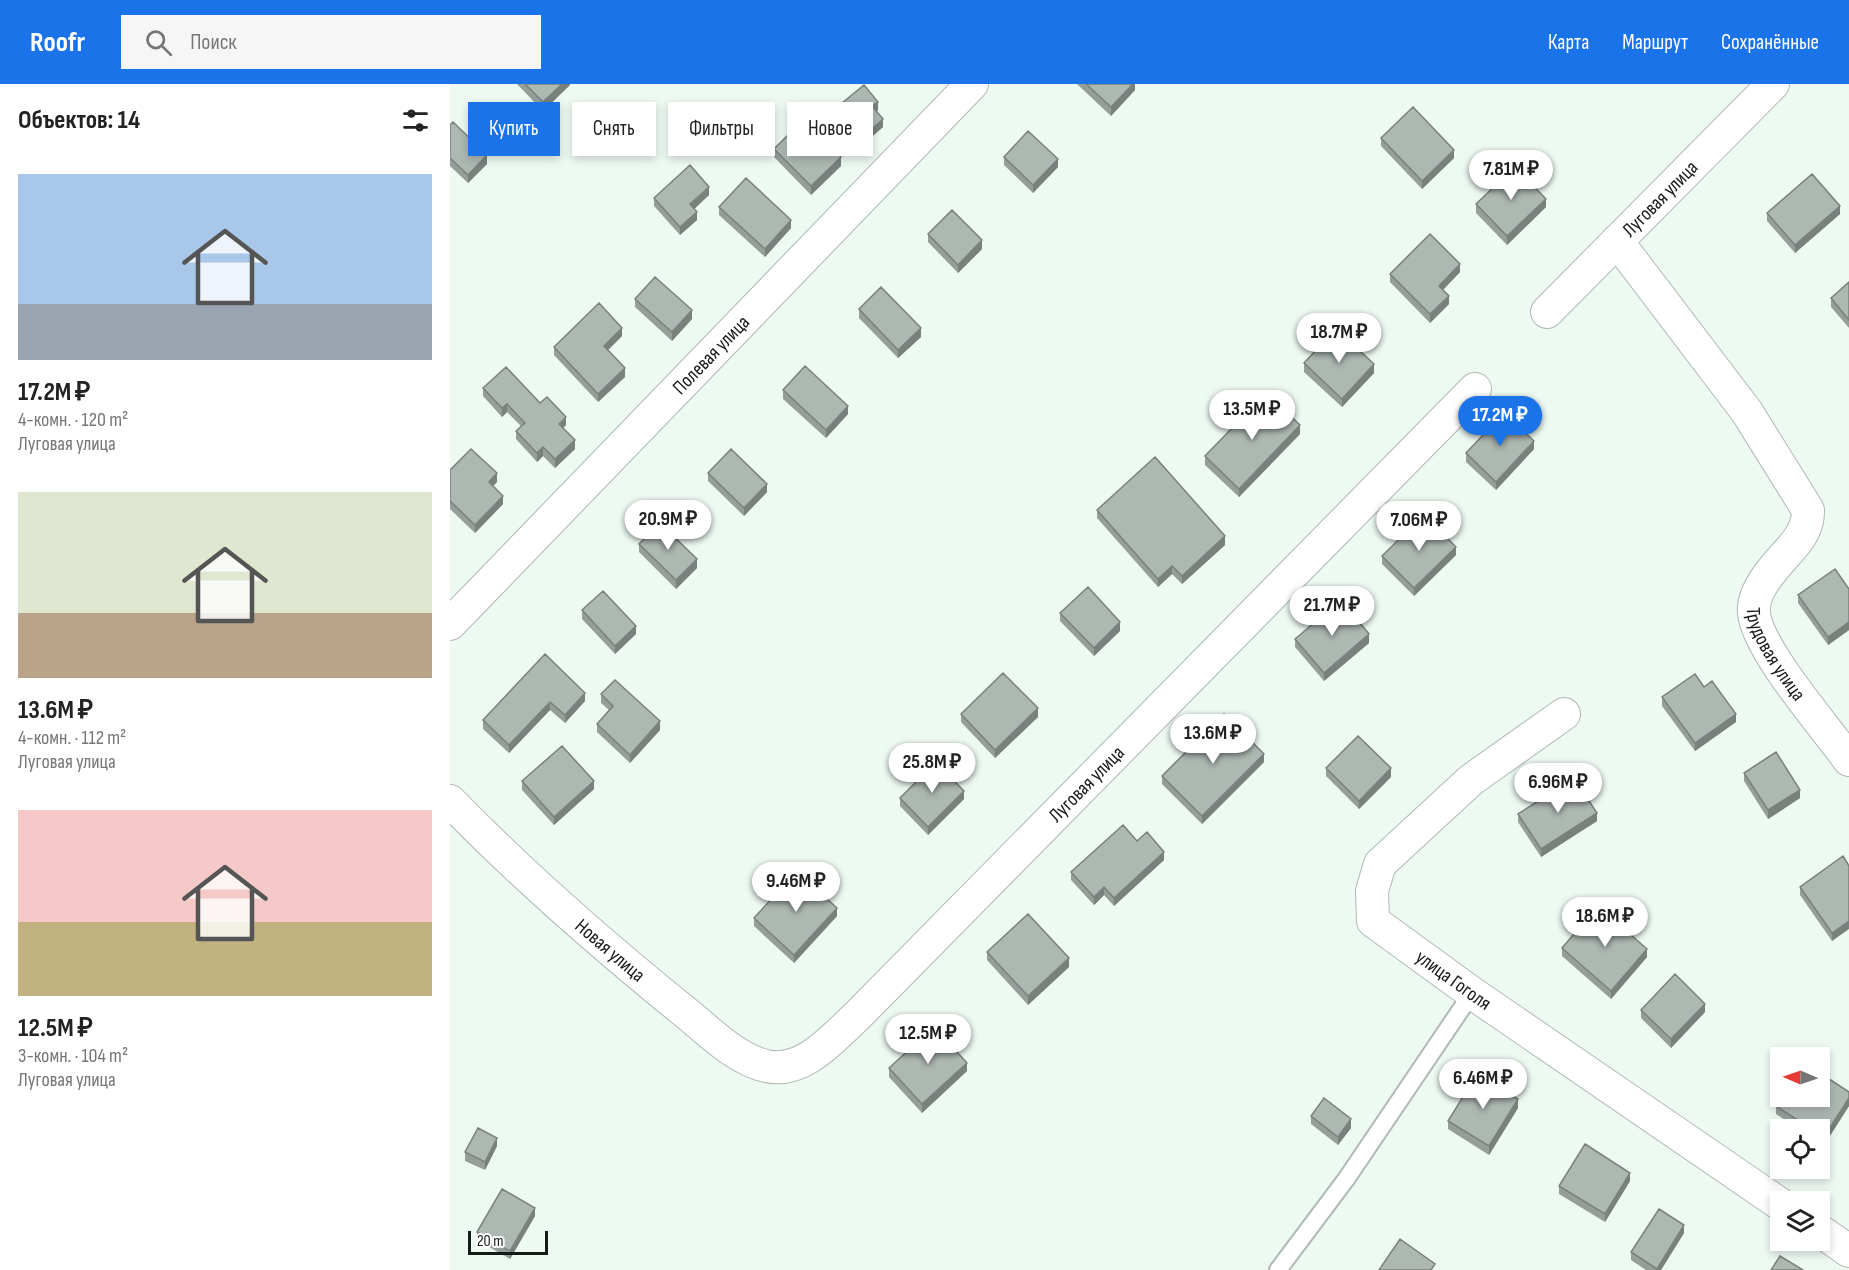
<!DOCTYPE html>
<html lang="ru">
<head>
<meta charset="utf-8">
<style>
	:root { --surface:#fff; --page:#f6f6f6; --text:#222; --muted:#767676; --accent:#1a73e8 }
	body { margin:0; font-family:"Sofia Sans Condensed",sans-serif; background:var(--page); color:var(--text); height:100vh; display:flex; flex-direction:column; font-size:22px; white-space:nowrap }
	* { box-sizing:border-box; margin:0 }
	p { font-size:20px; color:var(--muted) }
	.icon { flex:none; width:33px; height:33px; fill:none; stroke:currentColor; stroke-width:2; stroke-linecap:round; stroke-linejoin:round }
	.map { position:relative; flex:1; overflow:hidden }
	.details { display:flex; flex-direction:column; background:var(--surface); width:450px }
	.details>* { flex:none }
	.hud { position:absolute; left:18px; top:18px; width:570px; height:54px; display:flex; gap:12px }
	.needle { width:39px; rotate:272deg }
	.controls { position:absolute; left:1320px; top:963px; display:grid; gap:12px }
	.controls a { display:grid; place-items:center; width:60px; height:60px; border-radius:0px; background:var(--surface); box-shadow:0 3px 9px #0003; font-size:30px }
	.scale { position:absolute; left:18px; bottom:15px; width:80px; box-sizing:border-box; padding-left:6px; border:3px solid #151917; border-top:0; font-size:16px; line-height:21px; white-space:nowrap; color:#151917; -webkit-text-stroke:4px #fff; paint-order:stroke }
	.price { position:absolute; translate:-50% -51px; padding:0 14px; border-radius:21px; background:#fff; color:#222; font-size:20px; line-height:39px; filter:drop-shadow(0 2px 3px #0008) }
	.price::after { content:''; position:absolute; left:50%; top:36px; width:18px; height:14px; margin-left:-9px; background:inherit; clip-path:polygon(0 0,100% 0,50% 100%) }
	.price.current { background:var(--accent); color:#fff }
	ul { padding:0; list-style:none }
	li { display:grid; align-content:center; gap:12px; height:318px; padding:0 18px }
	li span { display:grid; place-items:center; height:186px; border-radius:0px; color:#555 }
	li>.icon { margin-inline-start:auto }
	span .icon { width:108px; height:108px; fill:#fffc; stroke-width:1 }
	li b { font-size:26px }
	h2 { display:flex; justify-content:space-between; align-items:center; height:72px; padding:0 18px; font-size:26px }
	.tag { padding:0 21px; border-radius:0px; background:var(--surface); box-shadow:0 3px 9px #0003; font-size:21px; line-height:54px }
	.tag.current { background:var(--accent); color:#fff }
	header { display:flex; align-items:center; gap:36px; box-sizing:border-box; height:84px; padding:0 30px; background:var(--accent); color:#fff }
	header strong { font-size:28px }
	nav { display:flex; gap:33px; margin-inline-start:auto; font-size:21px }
	.search { width:420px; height:54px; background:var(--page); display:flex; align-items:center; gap:15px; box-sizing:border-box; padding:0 21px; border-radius:0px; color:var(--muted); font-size:22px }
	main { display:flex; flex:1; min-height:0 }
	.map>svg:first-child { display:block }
</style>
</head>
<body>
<header>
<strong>Roofr</strong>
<div class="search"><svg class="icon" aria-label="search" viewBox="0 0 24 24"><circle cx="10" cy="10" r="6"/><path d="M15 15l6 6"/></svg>Поиск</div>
<nav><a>Карта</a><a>Маршрут</a><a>Сохранённые</a></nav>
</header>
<main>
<section class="details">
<h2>Объектов: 14<svg class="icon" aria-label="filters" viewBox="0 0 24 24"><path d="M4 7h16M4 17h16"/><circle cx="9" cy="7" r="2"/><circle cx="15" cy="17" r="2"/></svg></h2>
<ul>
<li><span style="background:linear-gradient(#a9c7e8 70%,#9aa5b1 0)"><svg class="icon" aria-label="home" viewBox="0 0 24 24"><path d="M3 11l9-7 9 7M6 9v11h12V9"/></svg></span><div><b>17.2M ₽</b><p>4-комн. · 120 m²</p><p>Луговая улица</p></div></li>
<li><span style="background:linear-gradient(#dfe7d0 65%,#b9a48a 0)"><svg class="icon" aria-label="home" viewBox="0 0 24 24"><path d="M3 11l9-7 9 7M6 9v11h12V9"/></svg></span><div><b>13.6M ₽</b><p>4-комн. · 112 m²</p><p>Луговая улица</p></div></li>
<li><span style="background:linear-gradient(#f6c9c9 60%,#c2b280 0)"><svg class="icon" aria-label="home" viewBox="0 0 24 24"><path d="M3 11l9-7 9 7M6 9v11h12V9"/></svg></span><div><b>12.5M ₽</b><p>3-комн. · 104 m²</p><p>Луговая улица</p></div></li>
</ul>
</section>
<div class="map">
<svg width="1399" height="1186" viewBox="0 0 1399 1186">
	<rect width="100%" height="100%" fill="#eef9f2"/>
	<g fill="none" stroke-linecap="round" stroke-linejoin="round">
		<g stroke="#afb9b3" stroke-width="20">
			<path id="lane" d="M828 1186 897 1094 1022 909"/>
		</g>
		<g stroke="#afb9b3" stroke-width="34">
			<g id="street">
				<path id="s1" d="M1167 157 1297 328 1358 426C1359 451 1338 466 1324 484 1314 496 1302 513 1304 529 1307 565 1376 644 1399 676"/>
				<path id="s2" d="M1097 228 1323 0"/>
				<path id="s3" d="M0 540 522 0"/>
				<path id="s4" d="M1114 630 1021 696 930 780 922 807 923 837 1022 909 1330 1120"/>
				<path id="s5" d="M0 717C72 791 150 859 230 924 256 944 283 974 316 982 353 991 384 953 408 931L1025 305"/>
				<path d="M1370 1147 1399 1167"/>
			</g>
		</g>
		<use href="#lane" stroke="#fff" stroke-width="16"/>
		<use href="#street" stroke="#fff" stroke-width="32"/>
	</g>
	<path fill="#969e99" d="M67 0H120V1L93 27Z
		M627 0H685V6L661 32Z
		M392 19 428 26 426 27 433 43 417 57 392 28Z
		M0 41 37 80 18 99 0 82Z
		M931 54 1004 74 972 105 931 62Z
		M324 65 391 82 361 111 324 73Z
		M554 73 608 83 583 109 554 81Z
		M259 111 244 125 247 136 230 151 204 122V114Z
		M1026 120 1096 123 1057 161 1026 129Z
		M269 123 341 144 315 173 269 131Z
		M1317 129 1390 130 1345 169 1317 137Z
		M478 150 532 165 508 189 478 158Z
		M1010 188 993 206 999 220 980 239 940 198V190Z
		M1399 198V244L1381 223V214Z
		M185 215 242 235 222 257 185 223Z
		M409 225 471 253 448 274 409 234Z
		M172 252 158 266 175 293 148 318 104 271V263Z
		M854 279 924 289 892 323 854 288Z
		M33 304 90 319 116 341 113 344 125 365 105 384 93 372 87 378 66 355V347L71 342 57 328 52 333 33 312Z
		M333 306 398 330 376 354 333 315Z
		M850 350 789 413 755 381V372Z
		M1084 365 1046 406 1016 378V369Z
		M0 386 47 398 43 402 53 420 25 449 0 425Z
		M258 389 317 408 294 432 258 397Z
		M647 426 775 461 732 500 722 490 708 503 647 434Z
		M189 460 247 484 226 505 189 468Z
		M1006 471 964 512 932 480V472Z
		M1399 505V546L1378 561 1348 519V511Z
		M132 526 186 550 165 570 132 535Z
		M610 529 670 547 644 572 610 537Z
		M845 555 919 559 874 597 845 563Z
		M95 570 135 617 115 639 100 626 59 669 33 645V636Z
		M1254 603 1286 638 1245 667 1212 622V613Z
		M151 610 210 646 180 679 147 648V640L159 626 151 619Z
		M511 630 588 633 545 674 511 638Z
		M814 678 752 740 712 700V692Z
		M876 684 941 693 909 725 876 692Z
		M1294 689 1350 714 1318 735 1294 697Z
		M72 697 144 705 104 741 72 706Z
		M450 714 514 715 478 751 450 722Z
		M1068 730 1147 737 1091 773 1068 738Z
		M687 757 714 776 664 822 654 811 644 821 621 796V788Z
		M1393 772 1382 857 1350 811V803Z
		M387 832 344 879 304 842V834Z
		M1112 864 1197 873 1161 915 1112 872Z
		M537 868 619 883 578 921 537 876Z
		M1191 926 1255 928 1221 964 1191 934Z
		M439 984 517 987 472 1029 439 993Z
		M1399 1008V1022L1374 1061 1370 1058V1046H1350L1326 1030V1022Z
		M1068 1024 1039 1071 998 1045V1037Z
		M861 1032 901 1044 888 1061 861 1040Z
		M47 1062 35 1086 15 1077V1068Z
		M1180 1097 1155 1138 1109 1110V1102Z
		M85 1132 60 1175 27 1156V1148Z
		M1234 1149 1211 1186H1196L1181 1176V1168Z"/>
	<path fill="#7a817d" d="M112 0H120V1L93 27V18Z
		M683 0H685V6L661 32V23Z
		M428 18V26L422 31V22Z
		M433 35V43L417 57V49Z
		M1004 66V74L972 105V97Z
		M37 71V80L18 99V91Z
		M391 73V82L361 111V102Z
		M608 75V83L583 109V101Z
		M259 103V111L240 129V120Z
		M1096 115V123L1057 161V152Z
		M1390 122V130L1345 169V161Z
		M247 128V136L230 151V143Z
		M341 136V144L315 173V165Z
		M532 156V165L508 189V181Z
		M1010 180V188L989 210V202Z
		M999 212V220L980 239V230Z
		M242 226V235L222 257V248Z
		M172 244V252L154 270V262Z
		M471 244V253L448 274V266Z
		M924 280V289L892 323V315Z
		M175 284V293L148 318V310Z
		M57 320V328L52 333V324Z
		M398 322V330L376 354V346Z
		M116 333V341L109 348V340Z
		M850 341V350L789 413V405Z
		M125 356V365L105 384V375Z
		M1084 357V365L1046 406V398Z
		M93 363V372L87 378V369Z
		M47 389V398L39 406V398Z
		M317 400V408L294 432V424Z
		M53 412V420L25 449V441Z
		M775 452V461L732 500V492Z
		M1006 463V471L964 512V504Z
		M247 475V484L226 505V496Z
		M722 482V490L708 503V495Z
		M670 538V547L644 572V564Z
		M1399 538V546L1378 561V553Z
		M186 542V550L165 570V562Z
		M919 550V559L874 597V589Z
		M135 609V617L115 639V631Z
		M100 618V626L59 669V661Z
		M588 624V633L545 674V666Z
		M1286 630V638L1245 667V659Z
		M210 637V646L180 679V671Z
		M814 670V678L752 740V732Z
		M941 684V693L909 725V717Z
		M144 697V705L104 741V733Z
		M1350 706V714L1318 735V726Z
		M514 707V715L478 751V743Z
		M1147 729V737L1091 773V765Z
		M714 768V776L664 822V814Z
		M654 803V811L644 821V813Z
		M387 824V832L344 879V871Z
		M1399 837V845L1382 857V849Z
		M1197 865V873L1161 915V907Z
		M619 874V883L578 921V912Z
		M1255 920V928L1221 964V955Z
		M517 979V987L472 1029V1020Z
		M1399 1014V1022L1374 1061V1053Z
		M1068 1015V1024L1039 1071V1062Z
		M901 1035V1044L888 1061V1053Z
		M47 1054V1062L35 1086V1078Z
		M1180 1089V1097L1155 1138V1130Z
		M85 1124V1132L60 1175V1167Z
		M1234 1141V1149L1211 1186H1207V1185Z"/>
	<path fill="#aeb8b2" stroke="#7a817d" stroke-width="1.5" d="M75 0H112L93 18Z
		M636 0H683L661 23Z
		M414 1 428 18 422 22 433 35 417 49 392 19Z
		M963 23 1004 66 972 97 931 54Z
		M354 35 391 73 361 102 324 65Z
		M3 38 37 71 18 91 0 74V41Z
		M578 47 608 75 583 101 554 73Z
		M240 81 259 103 240 120 247 128 230 143 204 114Z
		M1065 83 1096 115 1057 152 1026 120Z
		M1362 90 1390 122 1345 161 1317 129Z
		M296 94 341 136 315 165 269 123Z
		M502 126 532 156 508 181 478 150Z
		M980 150 1010 180 989 202 999 212 980 230 940 190Z
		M205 193 242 226 222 248 185 215Z
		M1399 198V236L1381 214Z
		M431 203 471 244 448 266 409 225Z
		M149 219 172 244 154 262 175 284 148 310 104 263Z
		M886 245 924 280 892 315 854 279Z
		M355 282 398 322 376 346 333 306Z
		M56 283 90 319 97 313 116 333 109 340 125 356 105 375 93 363 87 369 66 347 75 339 57 320 52 324 33 304Z
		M816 309 850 341 789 405 755 372Z
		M1054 329 1084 357 1046 398 1016 369Z
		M21 365 47 389 39 398 53 412 25 441 0 417V386Z
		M281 365 317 400 294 424 258 389Z
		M705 373 775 452 732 492 722 482 708 495 647 426Z
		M974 431 1006 463 964 504 932 472Z
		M210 439 247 475 226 496 189 460Z
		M1385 485 1399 505V538L1378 553 1348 511Z
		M638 503 670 538 644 564 610 529Z
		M153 507 186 542 165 562 132 526Z
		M891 516 919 550 874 589 845 555Z
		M95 570 135 609 115 631 100 618 59 661 33 636Z
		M553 589 588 624 545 666 511 630Z
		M1245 590 1254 603 1262 597 1286 630 1245 659 1212 613Z
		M165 596 210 637 180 671 147 640 163 622 151 610Z
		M774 630 814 670 752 732 712 692Z
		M908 652 941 684 909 717 876 684Z
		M112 662 144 697 104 733 72 697Z
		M1326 668 1350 706 1318 726 1294 689Z
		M486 678 514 707 478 743 450 714Z
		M1124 694 1147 729 1091 765 1068 730Z
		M673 741 687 757 697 748 714 768 664 814 654 803 644 813 621 788Z
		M1393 772 1399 782V837L1382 849 1350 803Z
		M347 787 387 824 344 871 304 834Z
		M1148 822 1197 865 1161 907 1112 864Z
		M578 830 619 874 578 912 537 868Z
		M1225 890 1255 920 1221 955 1191 926Z
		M484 943 517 979 472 1020 439 984Z
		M1370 989 1399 1008V1014L1374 1053 1370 1050V1046H1363L1326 1022 1331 1012H1370Z
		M1027 990 1068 1015 1039 1062 998 1037Z
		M874 1014 901 1035 888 1053 861 1032Z
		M28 1044 47 1054 35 1078 15 1068Z
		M1135 1060 1180 1089 1155 1130 1109 1102Z
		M52 1105 85 1124 60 1167 27 1148Z
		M1209 1125 1234 1141 1207 1185 1181 1168Z
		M950 1155 985 1180 981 1186H929Z
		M1330 1172 1353 1186H1321Z"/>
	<g text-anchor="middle" stroke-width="4.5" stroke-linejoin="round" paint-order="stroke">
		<g font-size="20" fill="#151917" stroke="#fff">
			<text dy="7" stroke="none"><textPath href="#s2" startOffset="160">Луговая улица</textPath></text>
			<text dy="7" stroke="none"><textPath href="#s3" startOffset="375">Полевая улица</textPath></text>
			<text dy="7" stroke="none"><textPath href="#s1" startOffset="496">Трудовая улица</textPath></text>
			<text dy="7" stroke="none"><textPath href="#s5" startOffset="849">Луговая улица</textPath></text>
			<text dy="7" stroke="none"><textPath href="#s5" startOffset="219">Новая улица</textPath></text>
			<text dy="7" stroke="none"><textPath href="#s4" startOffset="396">улица Гоголя</textPath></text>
		</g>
	</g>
</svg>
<div class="controls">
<a><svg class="needle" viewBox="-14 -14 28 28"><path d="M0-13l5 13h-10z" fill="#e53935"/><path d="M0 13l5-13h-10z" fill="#767676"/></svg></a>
<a><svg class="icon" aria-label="locate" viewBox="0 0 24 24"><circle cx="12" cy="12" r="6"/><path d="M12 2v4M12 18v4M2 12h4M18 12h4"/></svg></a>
<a><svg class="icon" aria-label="layers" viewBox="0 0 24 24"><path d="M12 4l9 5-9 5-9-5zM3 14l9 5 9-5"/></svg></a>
</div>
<div class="scale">20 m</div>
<b class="price" style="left:1061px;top:117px">7.81M ₽</b>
<b class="price" style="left:889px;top:280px">18.7M ₽</b>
<b class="price" style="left:802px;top:357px">13.5M ₽</b>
<b class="price current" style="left:1050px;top:363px">17.2M ₽</b>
<b class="price" style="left:218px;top:467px">20.9M ₽</b>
<b class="price" style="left:969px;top:468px">7.06M ₽</b>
<b class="price" style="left:882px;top:553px">21.7M ₽</b>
<b class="price" style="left:763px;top:681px">13.6M ₽</b>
<b class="price" style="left:482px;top:710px">25.8M ₽</b>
<b class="price" style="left:1108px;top:730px">6.96M ₽</b>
<b class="price" style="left:346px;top:829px">9.46M ₽</b>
<b class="price" style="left:1155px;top:864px">18.6M ₽</b>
<b class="price" style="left:478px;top:981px">12.5M ₽</b>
<b class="price" style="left:1033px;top:1026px">6.46M ₽</b>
<div class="hud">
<a class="tag current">Купить</a>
<a class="tag">Снять</a>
<a class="tag">Фильтры</a>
<a class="tag">Новое</a>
</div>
</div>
</main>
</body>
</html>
